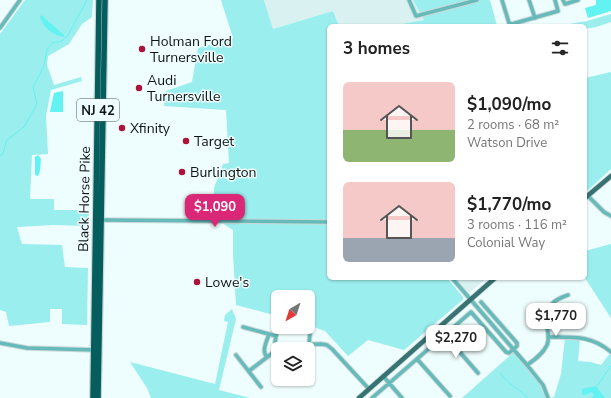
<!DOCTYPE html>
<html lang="en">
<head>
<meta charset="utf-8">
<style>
	:root { --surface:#fff; --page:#f6f6f6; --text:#222; --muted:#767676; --accent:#db2777 }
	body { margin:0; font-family:"Nunito Sans",sans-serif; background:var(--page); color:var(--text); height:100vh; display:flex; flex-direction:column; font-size:15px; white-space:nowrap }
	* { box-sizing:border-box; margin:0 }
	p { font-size:13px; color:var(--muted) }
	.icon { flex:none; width:22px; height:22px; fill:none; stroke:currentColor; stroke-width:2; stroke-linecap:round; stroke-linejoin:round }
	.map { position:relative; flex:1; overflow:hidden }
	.details { position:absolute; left:327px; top:24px; width:260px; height:256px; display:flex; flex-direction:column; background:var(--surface); border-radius:6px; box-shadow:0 1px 3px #0004 }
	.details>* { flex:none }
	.needle { width:26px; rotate:219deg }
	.tools { position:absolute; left:271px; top:290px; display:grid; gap:8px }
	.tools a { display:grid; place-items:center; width:44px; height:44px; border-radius:6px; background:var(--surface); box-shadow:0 1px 3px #0004; font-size:20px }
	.price { position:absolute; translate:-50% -34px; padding:0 9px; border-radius:8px; background:#fff; color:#222; font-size:13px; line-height:26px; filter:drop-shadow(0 1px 2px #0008) }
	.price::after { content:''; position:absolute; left:50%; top:24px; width:12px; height:9px; margin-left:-6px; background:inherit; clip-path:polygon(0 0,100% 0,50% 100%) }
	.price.active { background:var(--accent); color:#fff }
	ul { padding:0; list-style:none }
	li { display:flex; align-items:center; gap:12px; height:100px; padding:0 16px }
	li span { display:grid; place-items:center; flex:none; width:112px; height:80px; border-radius:6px; color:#555 }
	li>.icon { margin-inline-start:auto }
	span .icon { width:48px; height:48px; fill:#fffc; stroke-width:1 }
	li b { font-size:17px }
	h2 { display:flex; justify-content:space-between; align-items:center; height:48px; padding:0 16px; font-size:17px }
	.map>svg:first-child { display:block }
</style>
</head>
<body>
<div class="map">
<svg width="611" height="398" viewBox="0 0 611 398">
	<rect width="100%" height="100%" fill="#eefdfd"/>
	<path fill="#d9f1f0" d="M264 0H413L424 20 390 26H339L333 11 273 29Z
		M454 278H487L470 292 465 291Z"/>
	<path fill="#9aeeed" d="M25 0H93L92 17 82 24 69 44 48 56 47 65 54 85 81 77 82 81 51 90 46 116 48 154 32 155 30 199H54V210H89V226L53 225 17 227 22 244 62 245 65 267 88 268 87 325 62 324V309H50V322L9 326 6 312 0 310V34Z
		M221 0H264L273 29 333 11 339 26H329V278H447L463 297V300L459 303 404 350 368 340 348 356 325 331 308 325V297H278V316L236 305 233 255V230L213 217 214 188 223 164 229 163 226 110 164 106 166 91 192 82 198 48 233 38Z
		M413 0H490L497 26H390L424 20Z
		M611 14V22L596 27 585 29V26H558L587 21Z
		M611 72V169L586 192 585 78Z
		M611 244V318L585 278V251Z
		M232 309 236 319 219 390 250 398H151L147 388 130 362 215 384 228 322 224 321 225 315Z
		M565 338 580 339 578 361 590 362 601 365 611 352V398H462L515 351 541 383 549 398 554 397 561 374Z"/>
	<path fill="#63f2f2" d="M596 0H611V11L588 18 585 8 596 5Z
		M41 15 64 35V37C53 36 43 27 40 17Z
		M63 91V112H50L54 93Z
		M38 155 41 159 40 171 38 176 35 175V157Z
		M596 386 605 398H592L594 394 591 392 585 395H582V389Z"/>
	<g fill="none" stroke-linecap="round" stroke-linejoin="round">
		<path stroke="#63f2f2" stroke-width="1" d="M0 156 3 153 7 140 24 127 37 104 33 87 44 66 47 50 52 43 62 41 68 35 87 0
			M500 373C508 384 519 389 528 398
			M597 386 611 366"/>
		<g stroke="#cad8d8" stroke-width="5.5">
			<path id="minor" d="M409 0 416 16 477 0
				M502 0 509 23 512 24 558 11 555 0
				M529 0 535 18
				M563 0 565 4 578 0
				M0 28 20 0
				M588 196 604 212 611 216
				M100 220 329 222
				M452 278 527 365 543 385 548 398
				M243 327 276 336
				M445 335 478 373
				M548 337C573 337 591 335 611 352
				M275 342 278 326
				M0 343 27 348 96 350
				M309 344 310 334
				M303 349H304
				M308 354 312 358
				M236 355 261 387
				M267 357C261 351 267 341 269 334
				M417 359 450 396
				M527 365C534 360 543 354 547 345 553 330 538 319 552 304 556 299 562 297 568 295
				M249 371 279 348 284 345 321 344 327 345 332 349 369 389
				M383 376 402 398
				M372 398 471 312 506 352 509 353 517 346V343L481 302"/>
		</g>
		<g stroke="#cad8d8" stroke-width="6">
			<path id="major" d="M585 198 611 176
				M359 398 495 278"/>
		</g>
		<g stroke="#cad8d8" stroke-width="8">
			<path id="highway" d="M93 398 99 0
				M98 398 105 0"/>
		</g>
		<use href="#minor" stroke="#66baba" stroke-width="3.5"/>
		<use href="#major" stroke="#387373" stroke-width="4.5"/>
		<use href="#highway" stroke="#055d5e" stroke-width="5.5"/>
	</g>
	<g fill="#aa143a" stroke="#eefdfd" stroke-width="1.5">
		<circle cx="142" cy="49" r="4"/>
		<circle cx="139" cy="88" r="4"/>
		<circle cx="122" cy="128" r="4"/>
		<circle cx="186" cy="141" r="4"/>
		<circle cx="182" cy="172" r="4"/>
		<circle cx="197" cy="282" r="4"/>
	</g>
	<g text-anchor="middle" stroke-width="3" stroke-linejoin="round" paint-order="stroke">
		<rect fill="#eefdfd" stroke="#525a5a" stroke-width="1" x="77" y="99" width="42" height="22" rx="3"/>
		<g font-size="13" font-weight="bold" fill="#0f1414">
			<text x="98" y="115">NJ 42</text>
		</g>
		<g font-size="14" fill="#0f1414" stroke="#eefdfd" text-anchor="start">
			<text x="150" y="46">Holman Ford<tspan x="150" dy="16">Turnersville</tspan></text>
			<text x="147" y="85">Audi<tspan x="147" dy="16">Turnersville</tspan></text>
			<text x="130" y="133">Xfinity</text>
			<text x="194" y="146">Target</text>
			<text x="190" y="177">Burlington</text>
			<text x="205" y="287">Lowe's</text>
		</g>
		<g font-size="14" fill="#0f1414" stroke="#eefdfd">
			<text transform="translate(84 199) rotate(-89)" y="5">Black Horse Pike</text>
		</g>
	</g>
</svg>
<div class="tools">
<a><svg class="needle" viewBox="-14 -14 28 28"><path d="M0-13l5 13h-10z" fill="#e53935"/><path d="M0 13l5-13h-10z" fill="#767676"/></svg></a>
<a><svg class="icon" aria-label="layers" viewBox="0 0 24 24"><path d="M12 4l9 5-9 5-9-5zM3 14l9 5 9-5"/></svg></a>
</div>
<b class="price active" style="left:215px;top:228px">$1,090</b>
<b class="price" style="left:556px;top:337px">$1,770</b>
<b class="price" style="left:456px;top:359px">$2,270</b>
<section class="details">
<h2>3 homes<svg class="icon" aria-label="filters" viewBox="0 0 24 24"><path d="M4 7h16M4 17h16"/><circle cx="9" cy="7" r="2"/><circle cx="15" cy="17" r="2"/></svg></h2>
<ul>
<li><span style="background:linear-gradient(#f6c9c9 60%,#8fb573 0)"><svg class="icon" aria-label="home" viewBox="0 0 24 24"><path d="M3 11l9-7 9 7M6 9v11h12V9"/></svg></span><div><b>$1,090/mo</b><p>2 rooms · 68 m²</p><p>Watson Drive</p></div></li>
<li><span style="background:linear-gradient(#f6c9c9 70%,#9aa5b1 0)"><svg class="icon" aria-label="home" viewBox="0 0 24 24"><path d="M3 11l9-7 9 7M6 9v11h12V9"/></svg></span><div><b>$1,770/mo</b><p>3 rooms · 116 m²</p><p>Colonial Way</p></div></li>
</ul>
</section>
</div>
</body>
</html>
